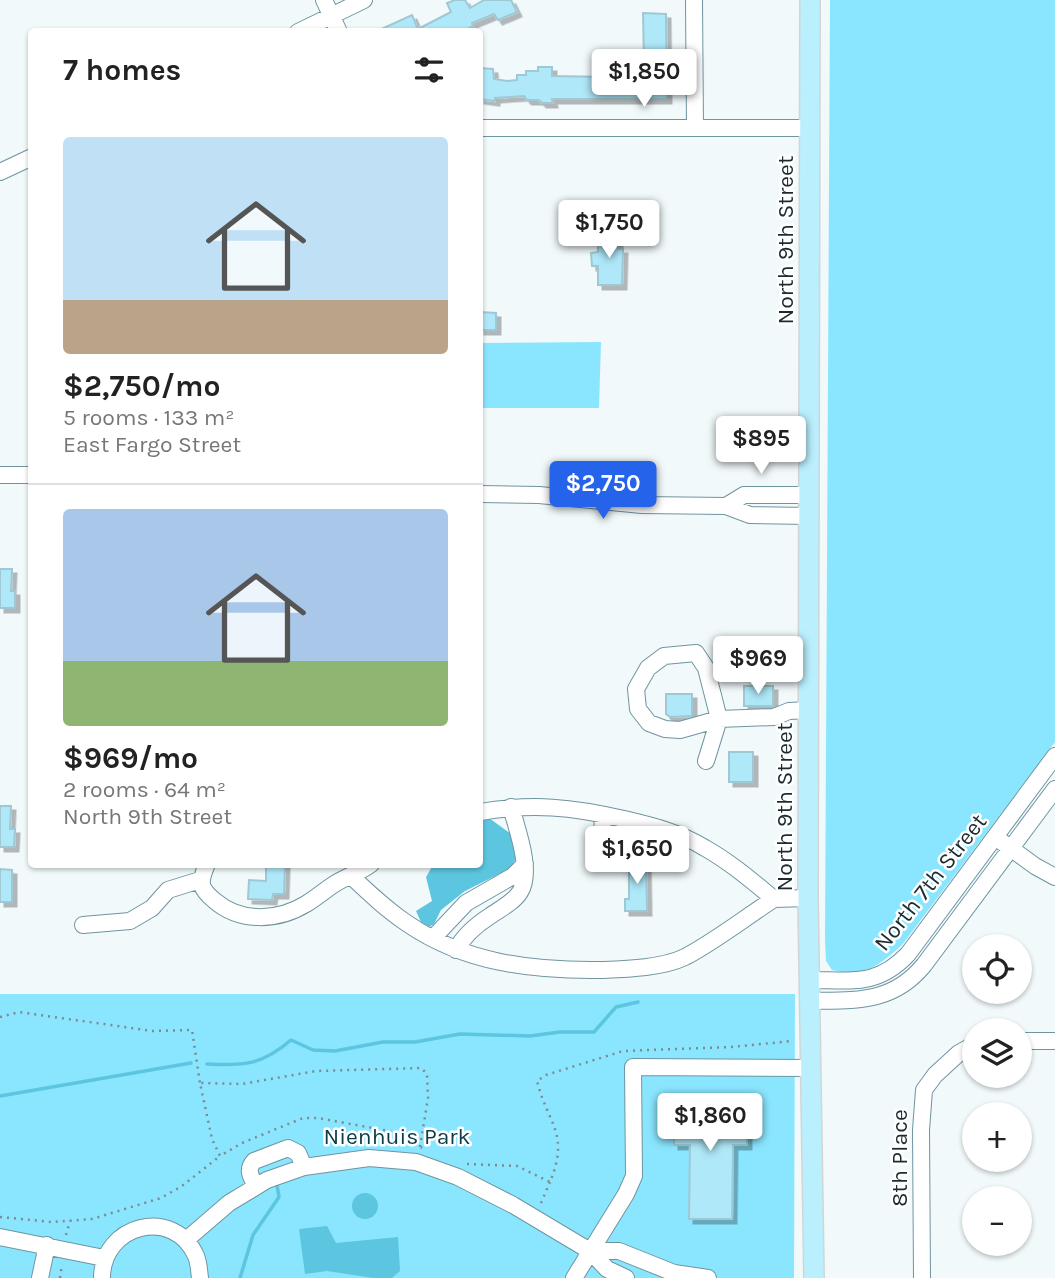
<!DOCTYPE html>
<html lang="en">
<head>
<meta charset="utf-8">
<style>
	:root { --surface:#fff; --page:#f2f2f2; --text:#222; --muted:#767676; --line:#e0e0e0; --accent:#2563eb }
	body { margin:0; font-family:Karla,sans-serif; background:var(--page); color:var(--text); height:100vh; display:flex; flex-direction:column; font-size:26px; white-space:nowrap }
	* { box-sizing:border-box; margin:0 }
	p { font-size:23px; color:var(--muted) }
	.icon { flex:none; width:38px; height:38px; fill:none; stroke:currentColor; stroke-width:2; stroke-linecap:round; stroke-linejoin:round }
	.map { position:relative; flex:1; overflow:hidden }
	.drawer { position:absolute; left:28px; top:28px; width:455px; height:840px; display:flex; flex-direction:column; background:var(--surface); border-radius:7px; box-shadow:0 2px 5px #0004 }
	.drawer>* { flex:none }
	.controls { position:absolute; left:962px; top:934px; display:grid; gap:14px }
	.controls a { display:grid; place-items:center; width:70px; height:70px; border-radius:50%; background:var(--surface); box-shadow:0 2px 5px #0004; font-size:35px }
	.price { position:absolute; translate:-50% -60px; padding:0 16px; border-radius:7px; background:#fff; color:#222; font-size:23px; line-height:46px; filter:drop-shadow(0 2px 4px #0008) }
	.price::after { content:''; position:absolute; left:50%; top:42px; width:21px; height:16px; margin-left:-10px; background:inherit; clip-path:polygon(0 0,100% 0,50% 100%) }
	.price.on { background:var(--accent); color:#fff }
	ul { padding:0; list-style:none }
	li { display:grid; align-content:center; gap:14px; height:371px; padding:0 35px }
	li+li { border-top:2px solid var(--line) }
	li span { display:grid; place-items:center; height:217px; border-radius:7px; color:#555 }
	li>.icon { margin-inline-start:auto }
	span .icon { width:126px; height:126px; fill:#fffc; stroke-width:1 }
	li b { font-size:30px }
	h2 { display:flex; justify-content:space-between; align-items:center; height:84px; padding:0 35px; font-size:30px }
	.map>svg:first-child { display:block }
</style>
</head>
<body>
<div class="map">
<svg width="1055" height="1278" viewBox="0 0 1055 1278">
	<defs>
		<filter id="shadow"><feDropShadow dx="4.5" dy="4.5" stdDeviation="0" flood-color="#0004"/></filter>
	</defs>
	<rect width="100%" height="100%" fill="#f1f9fb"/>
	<path fill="#8ae6ff" d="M830 0H1055V742L902 945C879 965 865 978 832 970L826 961 825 940Z
		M601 342 599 408H480V343Z
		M0 994H795L794 1278H0Z"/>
	<path fill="#5cc5df" d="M489 818 511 834C511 849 522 851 511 868L465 891 441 910 434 924 429 927 421 922 416 911 432 901 426 877 433 865 480 864V819Z
		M352 1206a13 13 0 1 1 26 0a13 13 0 1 1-26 0Z
		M327 1226 336 1243 398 1237 400 1271 392 1278H373L327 1271 305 1274 299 1229Z"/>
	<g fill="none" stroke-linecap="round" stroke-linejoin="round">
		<path stroke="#5cc5df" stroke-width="3.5" d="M207 1064C244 1066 262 1065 291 1040L313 1050 335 1051 383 1042H415L460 1034 530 1036 560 1032H594L616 1007 638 1002
			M0 1096 191 1063
			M240 1278 253 1235 279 1197 277 1185"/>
	</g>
	<path fill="#afe8f8" stroke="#a0c8d4" stroke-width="2" filter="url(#shadow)" d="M455 0H465L470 8 484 0H511L517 12 498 20 494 14 472 23 473 26 462 32H375L412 15 418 29 451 12 447 3Z
		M643 13 666 14 667 99H552L553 103H542L539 100H527L524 96 495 98V101L480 99V68L493 69 494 79 507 81 517 80V75H526V71H538V67H552V76L607 77 606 84H639V62H644Z
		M598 234H618V249H623L622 285H598V266H592L591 253 598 252Z
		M480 312 496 313V330H480Z
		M0 569H12L11 591H15V608H0Z
		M744 686H773V706H744Z
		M666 694H692V716L670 717 666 714Z
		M729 752H753V782H729Z
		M0 806H11L10 829H15L14 847H0Z
		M629 858H646L647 911H625V899H629Z
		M266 864H285L284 894H273L272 900 248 899 249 880 266 881Z
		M0 869 12 870V902H0Z
		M703 1094H719V1098H723V1103H729V1112H747V1145H733L732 1219H689L690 1145H674V1103L699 1104V1099H703Z"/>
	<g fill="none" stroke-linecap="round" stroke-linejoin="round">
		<g stroke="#6e95a0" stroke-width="18">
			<path id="minor" d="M324 0 339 32
				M694 0 695 128
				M298 32 364 0
				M480 128H809
				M0 172 32 157
				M0 475H32
				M480 494 539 495 642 505 726 506 750 515 809 516
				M726 506 744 495H809
				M706 761 719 719 706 668 696 653 664 656 648 668 636 689 638 709 649 723 665 729 680 730 719 719 774 717 789 711 809 710
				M480 812C533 803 572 807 624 819 653 826 679 832 705 848 730 862 752 881 774 899L808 898
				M603 815 602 835 612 848 621 849 627 843 637 822
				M1002 842 1035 866 1055 877
				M207 864C199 883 199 888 215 901 241 923 278 921 306 904 316 898 324 891 333 885 345 877 359 873 371 864
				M351 876C369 893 387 910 408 924 465 963 533 971 601 970 627 969 662 968 685 957 714 942 746 917 774 899
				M83 925 130 921 152 908 168 890 200 880
				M433 938 466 903 513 876 525 864
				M456 950C464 935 476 925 490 916 500 909 514 902 520 892 533 872 517 829 511 807
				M809 980C851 980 877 987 908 954L1055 756
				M809 1001C855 1000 892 1004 924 965L1055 789
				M1020 1041H1055
				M256 1186C251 1177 246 1170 254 1161L288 1148 298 1153 304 1167
				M0 1237 104 1258
				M186 1240 229 1203 267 1180 304 1167 369 1158 416 1162 458 1177 513 1205 590 1251 607 1269 626 1278
				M590 1251H619L674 1273 708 1278
				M40 1278 47 1245
				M102 1278C102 1224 174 1206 196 1256 199 1263 199 1271 200 1278
				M574 1278 626 1194 634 1176 633 1067 810 1068
				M922 1278 921 1130 924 1090 935 1075 959 1053 975 1044"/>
		</g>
		<g stroke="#d1d5d6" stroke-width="22">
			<path id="major" d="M810 0 808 898 814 1278"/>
		</g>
		<path stroke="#7e8a8e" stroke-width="2.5" stroke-dasharray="2 5" stroke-linecap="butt" d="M0 1017 19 1012 152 1031 192 1030 200 1083
			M420 1147 428 1098 427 1074 421 1068 316 1071 242 1084 200 1083 212 1139 220 1156 242 1143 303 1118H318L389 1131 422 1148
			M467 1164 517 1166 550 1182C570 1133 548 1125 537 1081L546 1075 623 1051 731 1047 792 1041
			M541 1203 550 1182
			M0 1217 52 1222 92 1219 161 1198 182 1186 220 1156
			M66 1235 70 1221
			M60 1278 62 1264"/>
		<use href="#minor" stroke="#fff" stroke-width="16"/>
		<use href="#major" stroke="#baeffd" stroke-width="19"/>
	</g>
	<g text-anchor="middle" stroke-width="5" stroke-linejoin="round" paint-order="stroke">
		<g font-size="23" fill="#1b2b30" stroke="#fff">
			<text transform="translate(785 240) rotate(-90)" y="8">North 9th Street</text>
			<text transform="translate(784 807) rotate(-90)" y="8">North 9th Street</text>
			<text transform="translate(930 882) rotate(-52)" y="8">North 7th Street</text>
			<text transform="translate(899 1158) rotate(-90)" y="8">8th Place</text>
		</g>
		<g font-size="23" fill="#0b3c48" stroke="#fff">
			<text x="397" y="1144">Nienhuis Park</text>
		</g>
	</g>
</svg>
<div class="controls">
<a><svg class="icon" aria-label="locate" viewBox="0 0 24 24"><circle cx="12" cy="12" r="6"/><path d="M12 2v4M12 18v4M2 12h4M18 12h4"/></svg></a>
<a><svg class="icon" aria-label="layers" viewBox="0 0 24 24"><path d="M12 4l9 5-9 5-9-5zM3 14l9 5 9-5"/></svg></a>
<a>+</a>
<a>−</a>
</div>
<b class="price" style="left:644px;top:109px">$1,850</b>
<b class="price" style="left:609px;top:260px">$1,750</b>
<b class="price" style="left:761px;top:476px">$895</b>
<b class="price on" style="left:603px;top:521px">$2,750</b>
<b class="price" style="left:758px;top:696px">$969</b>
<b class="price" style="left:637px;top:886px">$1,650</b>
<b class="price" style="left:710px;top:1153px">$1,860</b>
<section class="drawer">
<h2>7 homes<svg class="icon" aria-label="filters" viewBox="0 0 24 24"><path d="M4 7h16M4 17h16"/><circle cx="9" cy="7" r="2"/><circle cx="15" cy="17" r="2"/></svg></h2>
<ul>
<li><span style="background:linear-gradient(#bfe0f5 75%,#b9a48a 0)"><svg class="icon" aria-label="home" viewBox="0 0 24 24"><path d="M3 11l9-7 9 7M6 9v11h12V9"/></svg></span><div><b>$2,750/mo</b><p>5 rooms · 133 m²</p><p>East Fargo Street</p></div></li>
<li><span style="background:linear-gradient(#a9c7e8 70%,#8fb573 0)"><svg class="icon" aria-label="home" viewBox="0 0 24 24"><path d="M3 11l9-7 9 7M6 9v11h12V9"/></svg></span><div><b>$969/mo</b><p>2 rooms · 64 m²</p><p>North 9th Street</p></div></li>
</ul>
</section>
</div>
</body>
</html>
